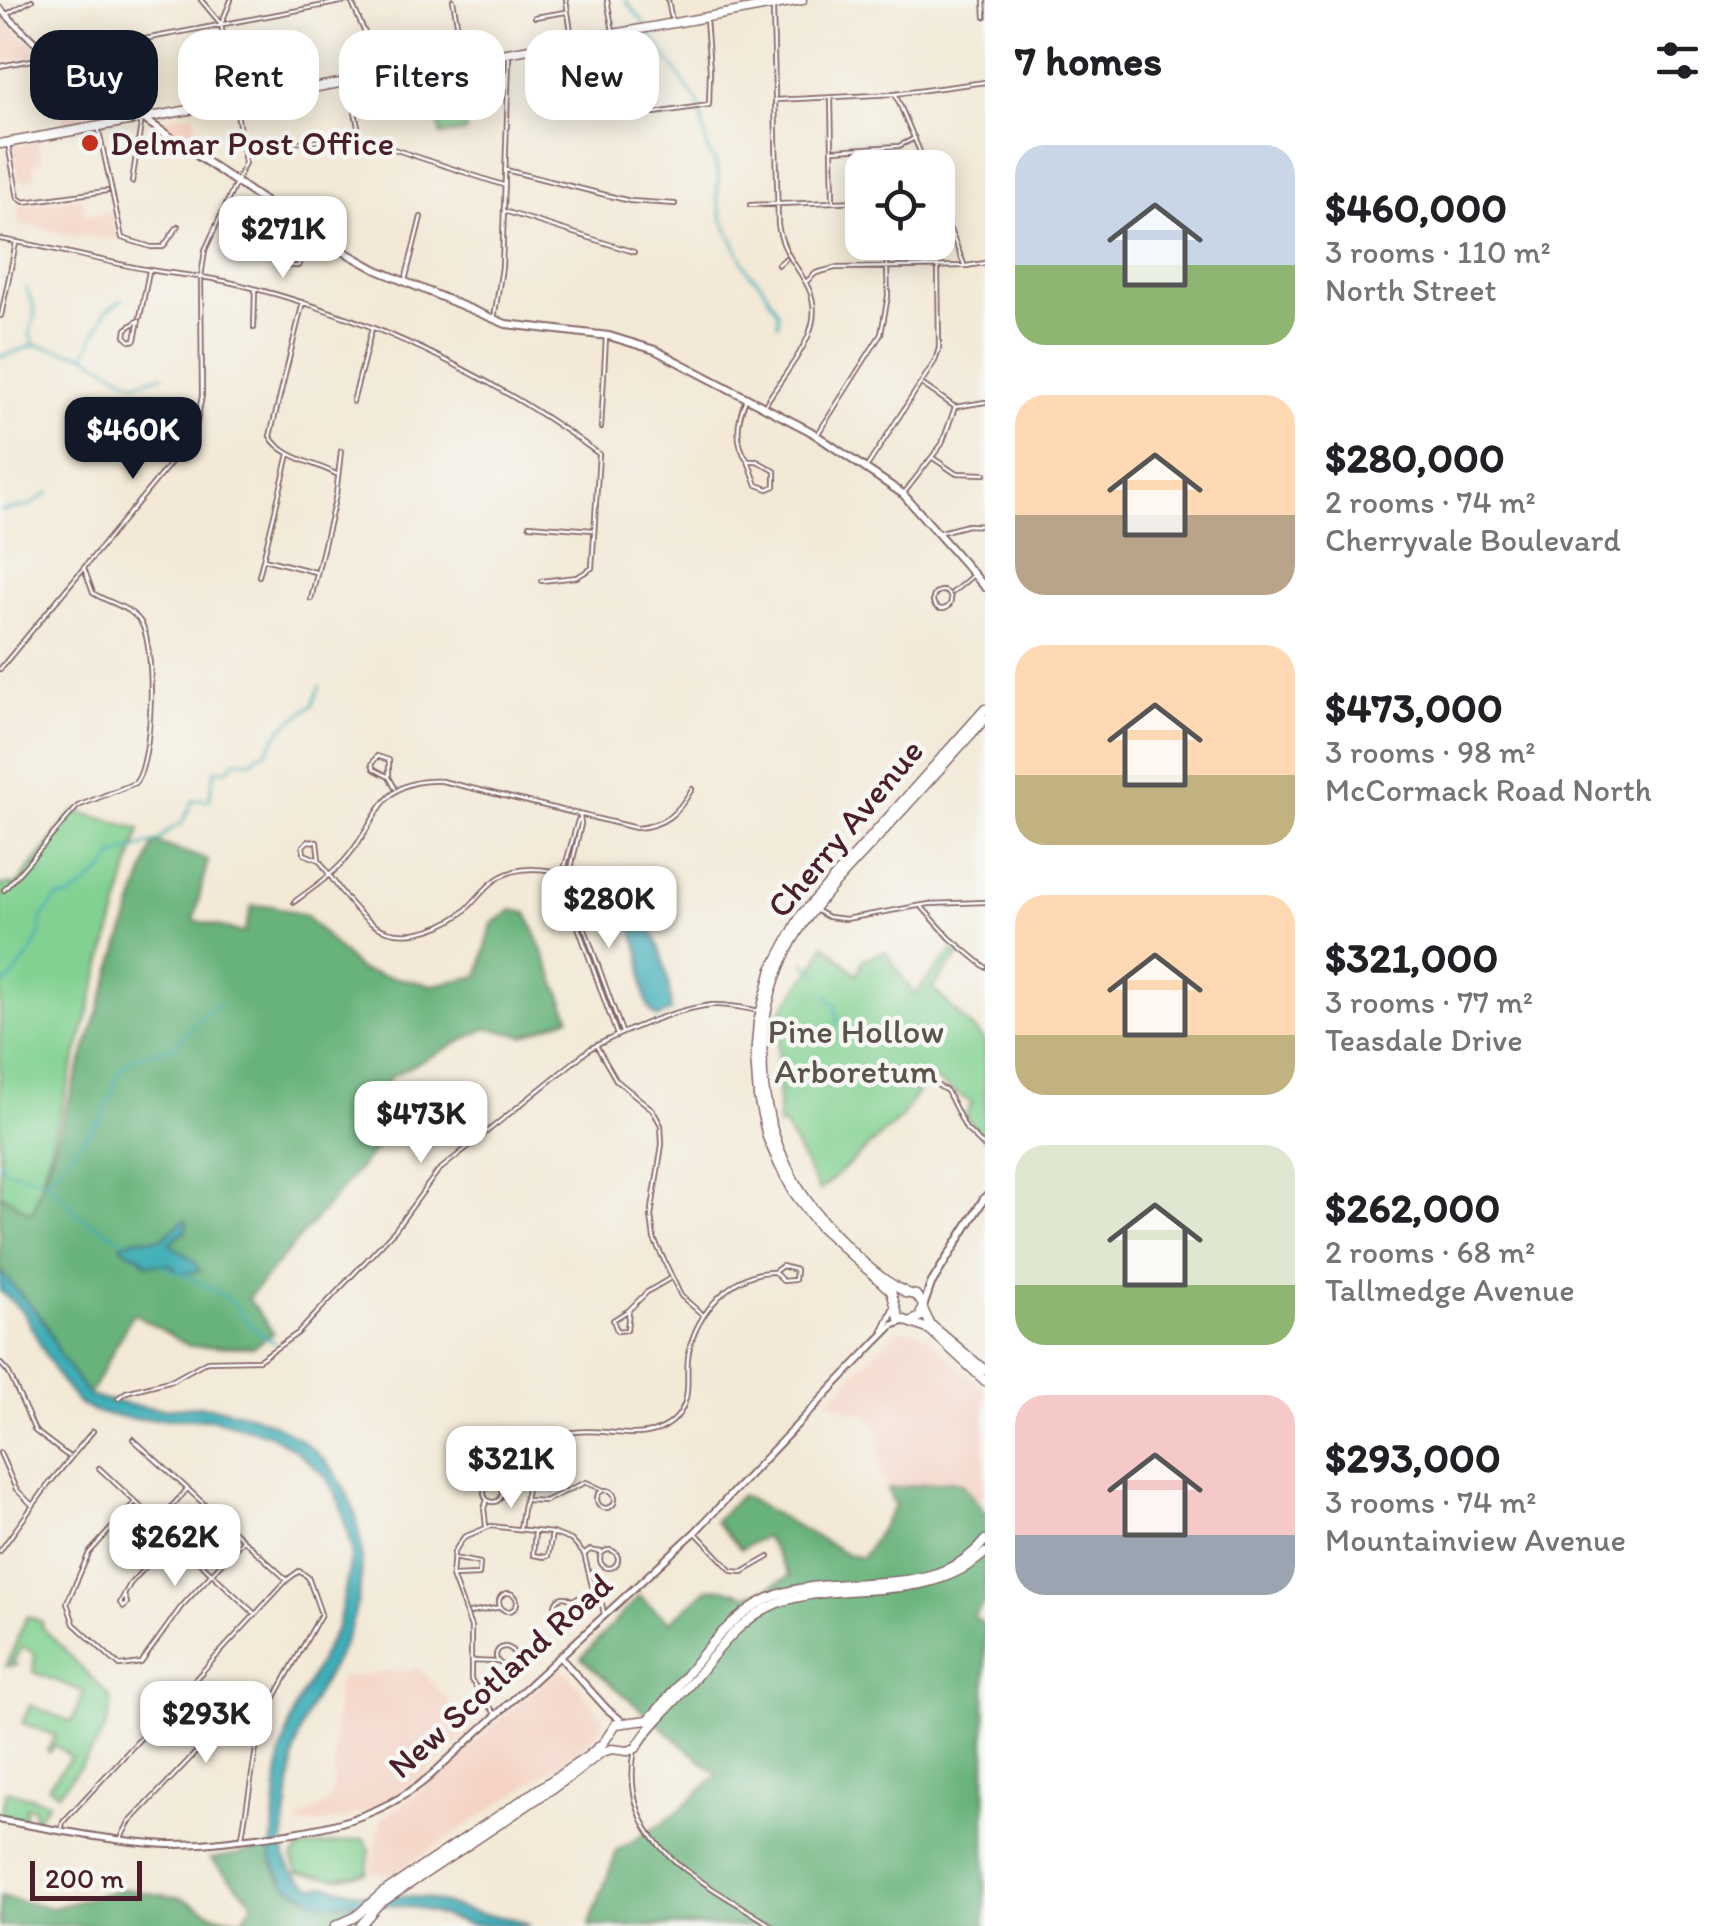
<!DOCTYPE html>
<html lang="en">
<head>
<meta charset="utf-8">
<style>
	:root { --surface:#fff; --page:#f6f6f6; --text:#202124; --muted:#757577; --accent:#111827 }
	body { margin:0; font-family:Itim,sans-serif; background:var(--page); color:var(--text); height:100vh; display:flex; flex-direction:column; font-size:38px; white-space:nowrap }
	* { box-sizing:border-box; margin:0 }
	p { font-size:32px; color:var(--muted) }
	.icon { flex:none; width:55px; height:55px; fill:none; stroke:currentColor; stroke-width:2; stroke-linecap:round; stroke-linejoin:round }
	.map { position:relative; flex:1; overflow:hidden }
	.sheet { display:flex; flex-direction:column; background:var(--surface); width:750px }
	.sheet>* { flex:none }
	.banner { position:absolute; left:30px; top:30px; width:805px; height:90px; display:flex; gap:20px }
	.buttons { position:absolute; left:845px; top:150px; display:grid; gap:20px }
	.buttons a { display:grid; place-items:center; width:110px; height:110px; border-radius:20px; background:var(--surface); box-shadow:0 5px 25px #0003; font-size:50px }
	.scale { position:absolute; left:30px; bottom:25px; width:112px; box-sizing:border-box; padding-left:10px; border:5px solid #4a1f2b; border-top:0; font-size:28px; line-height:35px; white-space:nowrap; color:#4a1f2b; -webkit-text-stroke:8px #f6f6f2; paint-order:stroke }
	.price { position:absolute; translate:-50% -85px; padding:0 22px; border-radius:20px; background:#fff; color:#222; font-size:32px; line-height:65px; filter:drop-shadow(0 2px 5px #0008) }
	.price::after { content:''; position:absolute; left:50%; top:60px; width:30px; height:22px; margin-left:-15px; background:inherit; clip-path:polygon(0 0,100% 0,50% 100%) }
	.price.on { background:var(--accent); color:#fff }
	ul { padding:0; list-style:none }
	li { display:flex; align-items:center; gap:30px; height:250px; padding:0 30px }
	li span { display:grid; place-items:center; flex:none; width:280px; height:200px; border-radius:30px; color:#555 }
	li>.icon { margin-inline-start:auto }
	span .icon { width:120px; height:120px; fill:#fffc; stroke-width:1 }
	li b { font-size:42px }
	h2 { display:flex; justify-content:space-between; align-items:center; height:120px; padding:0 30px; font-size:42px }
	.chip { padding:0 35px; border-radius:30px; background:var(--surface); box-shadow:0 5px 25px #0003; font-size:35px; line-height:90px }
	.chip.on { background:var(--accent); color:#fff }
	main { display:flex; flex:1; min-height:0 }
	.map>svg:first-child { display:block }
</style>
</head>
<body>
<main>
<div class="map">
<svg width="985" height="1926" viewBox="0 0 985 1926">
	<rect width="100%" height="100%" fill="#f6f6f2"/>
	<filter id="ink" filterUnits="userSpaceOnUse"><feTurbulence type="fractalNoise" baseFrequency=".01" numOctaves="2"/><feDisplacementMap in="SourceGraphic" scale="20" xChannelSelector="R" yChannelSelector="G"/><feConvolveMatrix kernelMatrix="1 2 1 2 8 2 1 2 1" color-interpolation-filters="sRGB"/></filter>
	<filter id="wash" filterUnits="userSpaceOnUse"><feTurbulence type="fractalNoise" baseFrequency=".0048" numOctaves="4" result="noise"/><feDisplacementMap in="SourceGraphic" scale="40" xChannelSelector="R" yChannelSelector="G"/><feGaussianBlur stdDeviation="2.25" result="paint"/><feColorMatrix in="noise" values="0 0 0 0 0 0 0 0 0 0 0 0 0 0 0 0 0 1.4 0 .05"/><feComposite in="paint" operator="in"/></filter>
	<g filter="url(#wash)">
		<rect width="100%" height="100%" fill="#f3e9d6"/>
		<path fill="#f5d2c3" d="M0 15 35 48 36 55 0 63Z
			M79 83 114 105 116 116 65 125 59 95Z
			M194 112 197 130 185 143 158 125 162 119Z
			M38 141 41 163 33 165 36 178 19 181 13 146Z
			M82 197 85 215 112 211 117 239 70 235 19 224 18 206Z
			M897 1330H913L927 1336 985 1391V1492L981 1498 976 1500 963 1483 950 1481 888 1489 881 1476 878 1429 867 1413 854 1412 829 1400Z
			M559 1667 569 1675 603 1719 599 1731 574 1754 405 1867 388 1875 371 1872 381 1819 414 1796Z
			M419 1668 473 1729 421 1778 381 1805 341 1820 298 1827 297 1821 329 1803 333 1790 337 1687 343 1677Z"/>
		<path fill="#81d191" stroke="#66785e" stroke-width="2.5" d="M458 94 466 132 441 135 434 99Z
			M75 811 140 829 32 1214 0 1194V885H17Z
			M825 944 857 975 863 959 885 951 914 995 956 947 961 952 932 988 985 1041V1139L965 1116 972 1103 928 1076 901 1118 819 1191 784 1124 778 1126 779 1014 817 962Z
			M27 1616 42 1622 43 1628 111 1698C113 1733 79 1768 58 1793L48 1786 71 1757 55 1745 50 1752 47 1751 56 1736 22 1723 30 1705 72 1722 84 1692 33 1672 35 1653 22 1647 13 1662 17 1665 6 1666Z
			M6 1792H12L49 1802 33 1822 34 1807H26L24 1821 0 1816Z
			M365 1839 370 1850 367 1872C343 1880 322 1877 298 1872L292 1857 302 1848Z"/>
		<path fill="#68b37b" stroke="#596953" stroke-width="2.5" d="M154 842 208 860 194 920 244 933 252 906H273L306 916 360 971 433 985 479 976 492 924 512 910 527 913 570 1017 524 1036 488 1028 388 1078 384 1111 396 1125 248 1298 274 1333 253 1347 189 1346 133 1313 89 1396 61 1356 44 1321 0 1271V1194L32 1213Z
			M950 1481 962 1483 985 1513V1601L973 1617 985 1625V1926H589L617 1851 674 1815 718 1775 581 1658 639 1596 670 1622 707 1589 724 1588 746 1595 766 1589 790 1576 765 1536 741 1549 715 1521 741 1495 847 1554 862 1558 895 1506 888 1489Z
			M272 1848C268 1894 325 1906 359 1902L323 1926H0V1897L52 1908 122 1889 182 1898 219 1916 243 1920 253 1902 211 1859Z"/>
		<path fill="#3cadb7" stroke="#436671" stroke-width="2.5" d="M630 903C658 925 670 977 671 1011L658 1018C641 1008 644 975 641 958 638 943 630 926 626 911L627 904Z
			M184 1220 187 1221 185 1232 179 1234 170 1244 194 1261 200 1271 180 1274 171 1265 146 1264 143 1259 122 1247V1244L139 1239H161Z
			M0 1271 44 1321 61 1356 89 1396C112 1401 134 1407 157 1408 170 1409 182 1407 195 1406 220 1406 254 1414 276 1425 354 1463 376 1539 353 1619 342 1658 311 1693 299 1736 291 1760 291 1786 287 1811 282 1850 277 1866 314 1887L326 1885 358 1893 426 1898 480 1914 515 1919 530 1926 466 1924 417 1908 357 1901 336 1904 319 1902 285 1883 271 1858 280 1757 295 1708 338 1625 344 1596 352 1551 339 1501 325 1476 294 1449 268 1434 212 1419H135L93 1412 77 1402 57 1376 23 1312 0 1291Z"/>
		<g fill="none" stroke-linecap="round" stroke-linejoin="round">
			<path stroke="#3cadb7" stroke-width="2.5" d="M625 0 645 24
				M648 31 699 104 708 152 715 161 719 179 717 197 723 220 749 273 760 282 778 312V324
				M26 287 35 311 30 335 34 343
				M85 355 135 383 163 375
				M0 357 35 345 85 355 107 310 123 299
				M0 511 29 506 50 492
				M804 962 820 974
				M0 988 11 979 30 954 40 936 41 919 57 898 71 897 104 871 114 856 159 841 167 832 182 823 193 800H209L215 770H227L235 761H253L259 753H265L283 727 313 705 320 686
				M827 994 835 1006 838 1021 836 1024
				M0 1163 6 1170 45 1179 79 1215 126 1242
				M46 1181 103 1117 121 1068 135 1057 173 1047 206 1012 221 1003
				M162 1265C187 1276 209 1285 231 1301 234 1303 237 1310 240 1313 249 1325 263 1337 276 1343
				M300 1926 313 1901"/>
		</g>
	</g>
	<g filter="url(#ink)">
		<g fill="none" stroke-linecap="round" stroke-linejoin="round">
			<g stroke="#856667" stroke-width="6">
				<path id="minor" d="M201 0 221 24 235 98
					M453 0 463 58
					M566 0 572 38
					M607 0 613 31
					M668 0 672 21
					M984 0 985 17
					M351 1 382 72
					M7 14 32 0
					M535 17 566 12
					M222 22 231 0
					M0 66 352 0
					M350 86 360 137
					M896 96 927 168
					M776 100 895 94 985 82
					M831 100 833 201
					M655 113 709 105 710 71 706 19
					M99 131 122 238 151 247H163L178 226
					M8 144 18 198 24 202 107 191
					M244 146 360 138 503 185
					M834 150 899 146 915 138
					M506 170 630 201 675 204
					M132 182 141 124
					M938 201 964 264
					M750 205 862 201
					M504 211 634 252
					M296 225 286 261 289 266H298C304 255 299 246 305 234
					M0 239C50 247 100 261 150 270 178 275 206 276 233 283 366 315 489 373 599 454L592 568 577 577 541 581
					M778 265 786 258
					M405 281 421 217
					M807 281 816 273 835 268 966 266 985 263
					M303 302 270 436C281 457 316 463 336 474
					M1 316 16 243
					M140 317 149 271
					M494 319 502 267 509 58
					M139 320 135 340 130 341 125 336 126 329Z
					M254 328 255 290
					M923 385 955 407 985 402
					M746 399C737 420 734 442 748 461
					M353 402 372 328
					M764 407C783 371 830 331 808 287 796 263 783 254 778 225L773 8
					M601 428 606 337
					M819 432 881 334 888 296 886 242
					M933 458 955 473 985 474
					M748 461H757L775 471V486L768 489 757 485Z
					M868 465 935 361 939 348 938 267
					M904 493 942 444 955 407
					M529 525 593 530
					M941 532 968 525 985 526
					M264 559 315 572
					M259 576 289 454
					M933 600a9 9 0 1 1 18 0a9 9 0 1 1-18 0Z
					M952 593 972 576
					M311 599 336 495 341 451
					M0 669 188 442 196 427 202 396 201 277 205 250 245 163 236 106
					M389 777V760L377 756 372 764 374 769 389 777 395 788
					M580 816 581 824 568 882 622 1032
					M578 820 563 873V885L617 1035
					M308 841 317 842 319 860 304 854 303 846Z
					M319 860C335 882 351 910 374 925 401 942 437 931 461 914 475 903 484 886 500 877 521 865 546 869 568 874
					M4 890 78 806 135 783C153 764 157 645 140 621 129 606 108 603 93 593L84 568
					M294 902C313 888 334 874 349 855 381 816 380 778 442 781L636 828C665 826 678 813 692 789
					M921 906 950 938 985 967
					M815 910 828 917 846 919 929 904 985 902
					M597 1047 616 1080 652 1109 661 1125 662 1144 651 1216 654 1239 681 1296 703 1315
					M925 1078 947 1091 966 1129 985 1147
					M782 1266 796 1270 795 1280 783 1281 774 1272Z
					M629 1310 627 1330 617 1331 613 1320Z
					M629 1310 647 1292 669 1279
					M0 1363 9 1373 35 1431 68 1456
					M118 1398 126 1392 173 1380 207 1361 259 1360 298 1333 395 1230 438 1171 591 1048C625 1031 674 1009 712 1005 728 1004 744 1008 760 1011
					M133 1439 286 1579
					M0 1453 16 1489 33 1506
					M99 1468 255 1614
					M484 1493a9 9 0 1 1 18 0a9 9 0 1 1-18 0Z
					M597 1499a9 9 0 1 1 18 0a9 9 0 1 1-18 0Z
					M527 1500 545 1501 586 1482 603 1490
					M135 1502 89 1553 67 1603 74 1624 120 1666 141 1663 181 1607 243 1540
					M159 1521 187 1489
					M486 1526 484 1508 487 1500
					M520 1528C525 1499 530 1444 564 1434 585 1428 613 1434 634 1434 650 1434 665 1430 676 1418 694 1397 684 1375 689 1351 697 1313 733 1271 774 1272
					M535 1532 533 1555 545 1557 548 1556 552 1533
					M696 1533 732 1571 743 1572 769 1557
					M600 1559a9 9 0 1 1 18 0a9 9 0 1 1-18 0Z
					M0 1551 48 1485 93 1431
					M585 1554 590 1550 601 1552
					M453 1558 480 1563 479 1575 453 1576
					M499 1602a9 9 0 1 1 18 0a9 9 0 1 1-18 0Z
					M124 1595 130 1584 172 1538
					M124 1595 127 1603 124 1607 120 1603Z
					M555 1606a9 9 0 1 1 18 0a9 9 0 1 1-18 0Z
					M572 1600 593 1594
					M470 1613 501 1607
					M496 1656a9 9 0 1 1 18 0a9 9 0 1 1-18 0Z
					M471 1661 497 1662
					M174 1709 205 1738
					M496 1715 471 1680V1627L452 1576 454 1552 464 1537 491 1526 552 1533 571 1540 584 1554 593 1590 602 1604 604 1614
					M635 1749C616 1848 705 1881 772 1926
					M62 1827 63 1822 287 1580 299 1571 308 1577 321 1614 260 1724 242 1837
					M121 1838 128 1824 200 1748 232 1698 225 1686"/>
			</g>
			<g stroke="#856667" stroke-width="9">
				<path id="tertiary" d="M0 9 50 57 140 116
					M59 63 66 54
					M884 1330 894 1308
					M560 1657 607 1709 622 1721
					M0 1820C53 1829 106 1840 159 1844 188 1846 215 1842 243 1839 312 1831 375 1823 429 1777L695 1532 877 1341 893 1325 905 1321"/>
			</g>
			<g stroke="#856667" stroke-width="10">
				<path id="secondary" d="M141 117 312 234 377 270 506 324 609 336 655 350 810 431 903 494 985 587
					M923 1307 931 1284 985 1197"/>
			</g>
			<g stroke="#856667" stroke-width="11">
				<path id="primary" d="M0 144 802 0
					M985 709 801 915 772 969 758 1022 755 1056 758 1097 767 1137 779 1165 794 1193 819 1226 891 1291 899 1318 930 1330 985 1381
					M905 1293 916 1295 923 1305 920 1317 912 1321
					M908 1293C869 1276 812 1214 792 1176 751 1098 752 1004 799 930 821 896 851 867 878 837 914 798 949 759 985 719
					M923 1309 930 1324 985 1370
					M335 1926 355 1917 382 1893 588 1756 604 1742 616 1724 648 1720C687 1681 716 1623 767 1599 835 1567 932 1606 985 1540
					M360 1926 378 1905 570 1777 602 1752 612 1749 628 1751 636 1748C649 1726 668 1709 685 1690 715 1655 741 1613 787 1600 854 1581 929 1603 985 1553"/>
			</g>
			<use href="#minor" stroke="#fff" stroke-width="2.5"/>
			<use href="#tertiary" stroke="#fff" stroke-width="5"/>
			<use href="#secondary" stroke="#fff" stroke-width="6"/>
			<use href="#primary" stroke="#fff" stroke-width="8"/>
		</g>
	</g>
	<circle fill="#c8321e" stroke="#f6f6f2" stroke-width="4" cx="90" cy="143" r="10"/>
	<g text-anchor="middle" stroke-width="9" stroke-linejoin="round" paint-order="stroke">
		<g font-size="35" fill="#4a1f2b" stroke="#f6f6f2" text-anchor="start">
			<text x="110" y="155">Delmar Post Office</text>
		</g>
		<g font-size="35" fill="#4a1f2b" stroke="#f6f6f2">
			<text transform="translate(845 828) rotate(-50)" y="12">Cherry Avenue</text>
			<text transform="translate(500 1675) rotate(-42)" y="12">New Scotland Road</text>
		</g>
		<g font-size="35" fill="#5a544a" stroke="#f6f6f2">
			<text x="856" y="1043">Pine Hollow<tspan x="856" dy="40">Arboretum</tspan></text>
		</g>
	</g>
</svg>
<div class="buttons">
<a><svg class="icon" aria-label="locate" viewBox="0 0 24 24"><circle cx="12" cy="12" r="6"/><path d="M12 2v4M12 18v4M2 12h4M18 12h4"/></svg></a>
</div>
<div class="scale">200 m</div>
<b class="price" style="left:283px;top:281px">$271K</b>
<b class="price on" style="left:133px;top:482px">$460K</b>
<b class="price" style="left:609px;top:951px">$280K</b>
<b class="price" style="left:421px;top:1166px">$473K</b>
<b class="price" style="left:511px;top:1511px">$321K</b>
<b class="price" style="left:175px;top:1589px">$262K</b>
<b class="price" style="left:206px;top:1766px">$293K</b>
<div class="banner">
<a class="chip on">Buy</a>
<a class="chip">Rent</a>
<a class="chip">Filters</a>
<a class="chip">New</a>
</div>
</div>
<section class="sheet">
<h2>7 homes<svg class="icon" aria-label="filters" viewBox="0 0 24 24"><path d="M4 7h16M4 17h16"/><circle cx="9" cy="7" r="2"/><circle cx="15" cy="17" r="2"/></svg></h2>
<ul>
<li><span style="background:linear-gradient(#c9d6e8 60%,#8fb573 0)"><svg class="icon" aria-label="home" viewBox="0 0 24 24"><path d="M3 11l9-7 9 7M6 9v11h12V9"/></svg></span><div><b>$460,000</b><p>3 rooms · 110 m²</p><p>North Street</p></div></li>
<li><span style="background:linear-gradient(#ffd9b3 60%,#b9a48a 0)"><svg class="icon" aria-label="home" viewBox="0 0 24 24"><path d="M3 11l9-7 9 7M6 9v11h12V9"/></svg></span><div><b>$280,000</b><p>2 rooms · 74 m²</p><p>Cherryvale Boulevard</p></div></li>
<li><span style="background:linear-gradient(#ffd9b3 65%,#c2b280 0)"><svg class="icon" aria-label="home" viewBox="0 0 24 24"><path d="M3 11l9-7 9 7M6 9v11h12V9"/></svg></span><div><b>$473,000</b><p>3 rooms · 98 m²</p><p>McCormack Road North</p></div></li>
<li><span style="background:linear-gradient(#ffd9b3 70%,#c2b280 0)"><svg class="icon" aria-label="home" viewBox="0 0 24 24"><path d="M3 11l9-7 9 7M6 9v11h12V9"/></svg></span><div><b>$321,000</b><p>3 rooms · 77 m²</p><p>Teasdale Drive</p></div></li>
<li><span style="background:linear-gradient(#dfe7d0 70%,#8fb573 0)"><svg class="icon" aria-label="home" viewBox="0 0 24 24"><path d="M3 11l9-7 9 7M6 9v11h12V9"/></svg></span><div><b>$262,000</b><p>2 rooms · 68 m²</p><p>Tallmedge Avenue</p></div></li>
<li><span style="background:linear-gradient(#f6c9c9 70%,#9aa5b1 0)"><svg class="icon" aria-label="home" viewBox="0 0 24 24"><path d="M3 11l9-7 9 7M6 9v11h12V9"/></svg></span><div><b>$293,000</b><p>3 rooms · 74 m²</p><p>Mountainview Avenue</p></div></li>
</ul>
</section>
</main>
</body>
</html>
